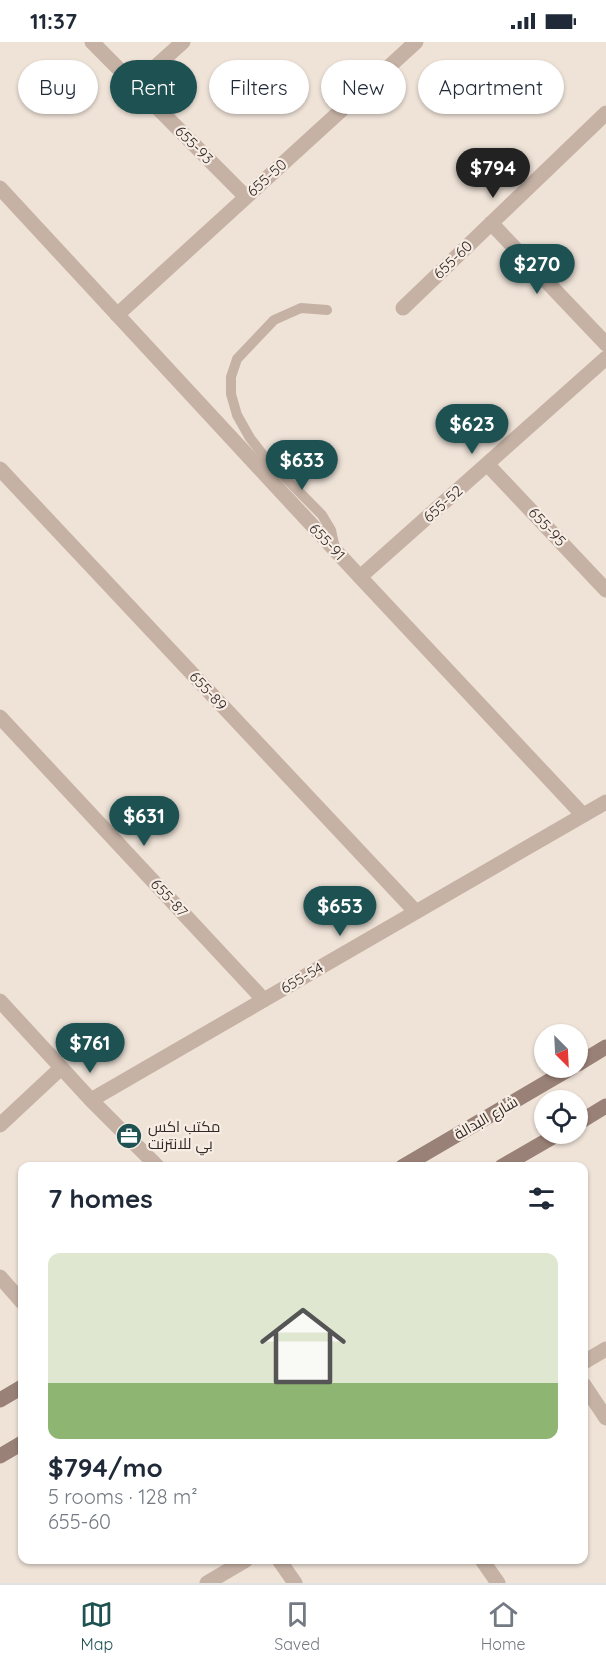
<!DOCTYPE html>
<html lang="en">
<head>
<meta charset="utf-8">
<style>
	:root { --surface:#fff; --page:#f6f6f7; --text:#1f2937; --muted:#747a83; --line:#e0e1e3; --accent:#1e5151 }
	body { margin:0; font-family:Quicksand,Cairo,sans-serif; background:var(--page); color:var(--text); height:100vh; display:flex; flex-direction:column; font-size:22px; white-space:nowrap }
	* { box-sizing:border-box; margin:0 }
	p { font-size:20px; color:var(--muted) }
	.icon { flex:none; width:33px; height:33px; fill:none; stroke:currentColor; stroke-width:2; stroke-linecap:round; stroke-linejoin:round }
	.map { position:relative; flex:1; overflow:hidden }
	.sheet { position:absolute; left:18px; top:1120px; width:570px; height:402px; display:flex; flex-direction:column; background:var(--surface); border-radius:12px; box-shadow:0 2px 4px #0004 }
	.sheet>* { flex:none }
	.top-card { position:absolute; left:18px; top:18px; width:570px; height:54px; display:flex; gap:12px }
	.needle { width:39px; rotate:156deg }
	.controls { position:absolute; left:534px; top:982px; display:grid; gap:12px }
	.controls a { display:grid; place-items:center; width:54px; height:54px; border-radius:50%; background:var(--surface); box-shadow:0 2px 4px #0004; font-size:30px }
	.price { position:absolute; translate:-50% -51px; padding:0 14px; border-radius:21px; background:var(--accent); color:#fff; font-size:20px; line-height:39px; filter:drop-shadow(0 2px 3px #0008) }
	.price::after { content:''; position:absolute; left:50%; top:36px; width:18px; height:14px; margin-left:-9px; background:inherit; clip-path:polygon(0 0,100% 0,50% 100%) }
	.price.current { background:#222; color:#fff }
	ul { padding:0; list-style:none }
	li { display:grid; align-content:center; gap:12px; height:318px; padding:0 30px }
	li span { display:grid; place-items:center; height:186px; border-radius:12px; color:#555 }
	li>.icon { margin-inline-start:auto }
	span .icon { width:108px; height:108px; fill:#fffc; stroke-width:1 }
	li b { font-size:26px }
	h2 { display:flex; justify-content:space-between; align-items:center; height:72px; padding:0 30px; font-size:26px }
	.pill { padding:0 21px; border-radius:27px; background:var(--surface); box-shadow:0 2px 4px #0004; font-size:21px; line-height:54px }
	.pill.current { background:var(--accent); color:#fff }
	.status { display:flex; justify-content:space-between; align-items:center; height:42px; padding:0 30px; background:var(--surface); direction:ltr }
	.status svg { height:16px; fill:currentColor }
	.tab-bar { display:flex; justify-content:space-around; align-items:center; height:84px; border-top:2px solid var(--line); background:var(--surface); font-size:16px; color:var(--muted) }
	.tab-bar a { display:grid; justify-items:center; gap:3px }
	.tab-bar .current { color:var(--accent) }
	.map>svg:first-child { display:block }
</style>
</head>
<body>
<div class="status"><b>11:37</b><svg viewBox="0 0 49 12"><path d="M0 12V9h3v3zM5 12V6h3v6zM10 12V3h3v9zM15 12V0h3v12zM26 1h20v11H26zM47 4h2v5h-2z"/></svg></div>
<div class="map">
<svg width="606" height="1541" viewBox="0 0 606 1541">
	<rect width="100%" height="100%" fill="#efe3d8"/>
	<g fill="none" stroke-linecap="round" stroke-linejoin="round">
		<path stroke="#c6b2a5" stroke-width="10" d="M327 268 301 266 274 278 237 317 231 335V352L237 373 250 396 264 414 322 473 331 488 335 506"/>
		<path stroke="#c6b2a5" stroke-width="15" d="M92 0 246 155
			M135 43 183 0
			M0 146 360 535 583 773
			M491 181 606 302
			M403 266 606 71
			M117 273 416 0
			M487 422 606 548
			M0 427 416 870
			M360 535 606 316
			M0 675 264 958
			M0 959 91 1058 158 1125
			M91 1058 606 760
			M0 1083 61 1026
			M0 1235 22 1260
			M584 1320 606 1307
			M584 1343 606 1376
			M279 1518 295 1541
			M482 1518 498 1541
			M207 1541 246 1518"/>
		<path stroke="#9a8177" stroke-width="15" d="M578 1022 606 1005
			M578 1081 606 1064
			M402 1125 571 1026
			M501 1125 558 1092
			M0 1358 22 1345
			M0 1414 22 1401"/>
	</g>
	<defs>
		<g id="office-disc" transform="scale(1.35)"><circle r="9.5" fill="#1e5151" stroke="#f7ede4"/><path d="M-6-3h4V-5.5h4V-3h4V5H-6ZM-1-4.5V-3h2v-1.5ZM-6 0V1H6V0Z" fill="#fff"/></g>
	</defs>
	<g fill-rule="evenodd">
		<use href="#office-disc" x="129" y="1094"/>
	</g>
	<g text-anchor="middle" stroke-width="4.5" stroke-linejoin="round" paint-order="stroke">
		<g font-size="15" fill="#322926" stroke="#f7ede4">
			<text transform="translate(194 103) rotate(45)" y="5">655-93</text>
			<text transform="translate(267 136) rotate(-42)" y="5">655-50</text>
			<text transform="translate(453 218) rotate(-44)" y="5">655-60</text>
			<text transform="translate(443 462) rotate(-42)" y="5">655-52</text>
			<text transform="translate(547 485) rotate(47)" y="5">655-95</text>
			<text transform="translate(327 500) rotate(47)" y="5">655-91</text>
			<text transform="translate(208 649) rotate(47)" y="5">655-89</text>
			<text transform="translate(169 856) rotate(47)" y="5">655-87</text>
			<text transform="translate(302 936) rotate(-30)" y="5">655-54</text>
			<text transform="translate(486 1076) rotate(-30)" y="5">شارع البدالة</text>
		</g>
		<g font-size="15" fill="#322926" stroke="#f7ede4" text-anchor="start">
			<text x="148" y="1090">مكتب اكس<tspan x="148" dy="17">بي للانترنت</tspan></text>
		</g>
	</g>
</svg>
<div class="controls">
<a><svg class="needle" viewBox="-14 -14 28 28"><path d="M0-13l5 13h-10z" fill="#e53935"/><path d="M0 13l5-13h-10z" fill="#747a83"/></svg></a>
<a><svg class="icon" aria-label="locate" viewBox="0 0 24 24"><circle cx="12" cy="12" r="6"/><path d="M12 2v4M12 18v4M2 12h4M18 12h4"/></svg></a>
</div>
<b class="price current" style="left:493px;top:157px">$794</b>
<b class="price" style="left:537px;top:253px">$270</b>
<b class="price" style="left:472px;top:413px">$623</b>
<b class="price" style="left:302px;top:449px">$633</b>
<b class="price" style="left:144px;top:805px">$631</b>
<b class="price" style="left:340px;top:895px">$653</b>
<b class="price" style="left:90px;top:1032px">$761</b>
<div class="top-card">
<a class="pill">Buy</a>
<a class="pill current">Rent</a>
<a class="pill">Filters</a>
<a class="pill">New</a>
<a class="pill">Apartment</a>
</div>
<section class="sheet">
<h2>7 homes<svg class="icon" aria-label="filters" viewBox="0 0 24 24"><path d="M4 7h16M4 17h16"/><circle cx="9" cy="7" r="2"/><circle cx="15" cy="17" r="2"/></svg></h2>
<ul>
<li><span style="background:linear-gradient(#dfe7d0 70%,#8fb573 0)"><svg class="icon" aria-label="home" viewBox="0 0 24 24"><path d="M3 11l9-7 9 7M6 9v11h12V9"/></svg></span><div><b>$794/mo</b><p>5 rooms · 128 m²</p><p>655-60</p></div></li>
</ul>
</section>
</div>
<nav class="tab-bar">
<a class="current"><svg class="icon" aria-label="map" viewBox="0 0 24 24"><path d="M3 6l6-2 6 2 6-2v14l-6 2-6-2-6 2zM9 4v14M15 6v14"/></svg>Map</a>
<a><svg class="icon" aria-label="saved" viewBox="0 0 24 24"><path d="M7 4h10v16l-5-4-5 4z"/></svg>Saved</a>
<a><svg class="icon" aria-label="home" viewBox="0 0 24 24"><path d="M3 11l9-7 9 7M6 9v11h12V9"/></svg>Home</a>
</nav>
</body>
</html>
